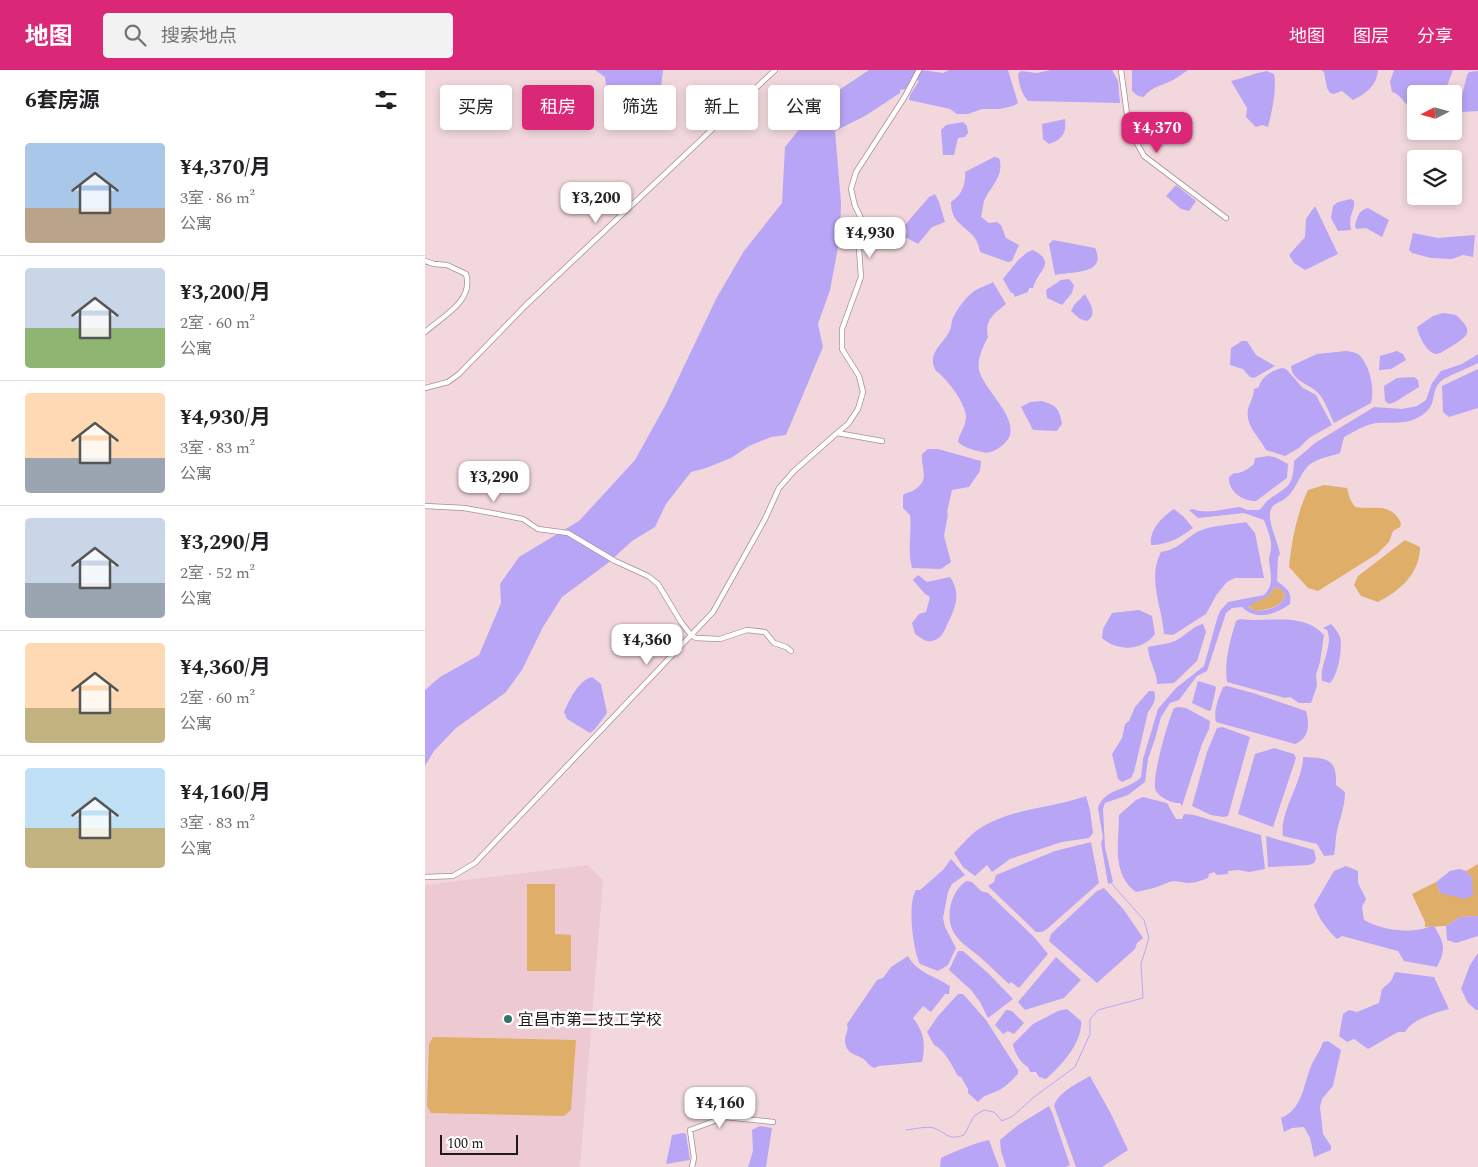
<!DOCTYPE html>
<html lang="zh">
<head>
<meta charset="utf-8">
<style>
	:root { --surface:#fff; --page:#f2f2f2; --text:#202124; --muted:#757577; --line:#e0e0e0; --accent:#db2777 }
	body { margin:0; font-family:Spectral,"Noto Sans SC",serif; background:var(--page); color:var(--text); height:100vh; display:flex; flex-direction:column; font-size:19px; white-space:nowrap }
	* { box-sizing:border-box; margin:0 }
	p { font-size:16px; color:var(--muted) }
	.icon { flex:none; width:28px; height:28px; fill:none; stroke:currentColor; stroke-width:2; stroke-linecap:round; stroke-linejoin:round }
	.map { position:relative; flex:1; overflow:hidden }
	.side { display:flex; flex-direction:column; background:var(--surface); width:425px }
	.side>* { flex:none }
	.banner { position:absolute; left:15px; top:15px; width:475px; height:45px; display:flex; gap:10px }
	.needle { width:32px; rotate:264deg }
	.tools { position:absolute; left:982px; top:15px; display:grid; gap:10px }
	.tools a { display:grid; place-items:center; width:55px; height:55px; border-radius:5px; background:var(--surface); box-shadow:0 2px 8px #0003; font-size:25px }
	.scale { position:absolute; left:15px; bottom:12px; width:78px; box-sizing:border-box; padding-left:5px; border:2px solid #22191b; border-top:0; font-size:14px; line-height:18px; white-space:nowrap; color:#22191b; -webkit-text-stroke:4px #fff; paint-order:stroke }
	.price { position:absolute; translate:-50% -42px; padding:0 11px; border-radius:10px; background:#fff; color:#222; font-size:16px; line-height:32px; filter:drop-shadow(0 1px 2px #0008) }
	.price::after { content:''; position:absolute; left:50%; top:30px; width:15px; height:11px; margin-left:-8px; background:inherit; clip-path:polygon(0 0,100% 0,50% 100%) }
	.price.current { background:var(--accent); color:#fff }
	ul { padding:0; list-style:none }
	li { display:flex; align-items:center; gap:15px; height:125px; padding:0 25px }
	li+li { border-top:1px solid var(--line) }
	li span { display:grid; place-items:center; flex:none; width:140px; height:100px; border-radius:5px; color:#555 }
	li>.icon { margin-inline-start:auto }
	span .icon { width:60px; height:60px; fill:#fffc; stroke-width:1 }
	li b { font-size:21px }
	h2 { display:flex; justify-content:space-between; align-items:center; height:60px; padding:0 25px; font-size:21px }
	.pill { padding:0 18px; border-radius:5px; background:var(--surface); box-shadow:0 2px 8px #0003; font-size:18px; line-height:45px }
	.pill.current { background:var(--accent); color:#fff }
	header { display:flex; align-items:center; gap:30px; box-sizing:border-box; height:70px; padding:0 25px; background:var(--accent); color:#fff }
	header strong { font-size:24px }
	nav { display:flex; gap:28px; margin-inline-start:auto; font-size:18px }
	.search { width:350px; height:45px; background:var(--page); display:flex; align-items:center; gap:12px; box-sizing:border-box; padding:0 18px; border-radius:5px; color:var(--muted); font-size:19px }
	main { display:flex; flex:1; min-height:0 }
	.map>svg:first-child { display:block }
</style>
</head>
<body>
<header>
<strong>地图</strong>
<div class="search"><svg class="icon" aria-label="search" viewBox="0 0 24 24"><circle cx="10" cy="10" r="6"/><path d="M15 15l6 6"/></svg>搜索地点</div>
<nav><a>地图</a><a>图层</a><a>分享</a></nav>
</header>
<main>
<section class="side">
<h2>6套房源<svg class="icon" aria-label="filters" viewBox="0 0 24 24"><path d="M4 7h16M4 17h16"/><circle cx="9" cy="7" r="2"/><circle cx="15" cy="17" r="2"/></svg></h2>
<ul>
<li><span style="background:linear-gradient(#a9c7e8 65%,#b9a48a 0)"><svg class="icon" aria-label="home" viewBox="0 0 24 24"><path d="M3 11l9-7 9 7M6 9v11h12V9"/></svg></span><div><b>¥4,370/月</b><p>3室 · 86 m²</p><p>公寓</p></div></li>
<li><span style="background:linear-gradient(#c9d6e8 60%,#8fb573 0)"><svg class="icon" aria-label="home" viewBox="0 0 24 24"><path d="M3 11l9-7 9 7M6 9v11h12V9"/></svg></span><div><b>¥3,200/月</b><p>2室 · 60 m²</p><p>公寓</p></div></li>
<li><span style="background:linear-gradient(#ffd9b3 65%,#9aa5b1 0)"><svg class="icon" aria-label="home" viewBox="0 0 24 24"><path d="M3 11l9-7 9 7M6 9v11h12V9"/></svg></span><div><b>¥4,930/月</b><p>3室 · 83 m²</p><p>公寓</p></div></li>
<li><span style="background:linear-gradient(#c9d6e8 65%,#9aa5b1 0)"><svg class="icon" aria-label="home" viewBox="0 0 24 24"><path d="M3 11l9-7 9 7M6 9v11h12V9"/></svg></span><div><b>¥3,290/月</b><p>2室 · 52 m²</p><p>公寓</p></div></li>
<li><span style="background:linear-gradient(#ffd9b3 65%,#c2b280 0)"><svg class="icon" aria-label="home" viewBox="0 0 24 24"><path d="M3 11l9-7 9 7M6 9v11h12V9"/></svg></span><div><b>¥4,360/月</b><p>2室 · 60 m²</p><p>公寓</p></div></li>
<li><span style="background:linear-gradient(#bfe0f5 60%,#c2b280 0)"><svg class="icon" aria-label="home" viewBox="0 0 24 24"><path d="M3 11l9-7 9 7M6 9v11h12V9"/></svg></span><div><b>¥4,160/月</b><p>3室 · 83 m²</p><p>公寓</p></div></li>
</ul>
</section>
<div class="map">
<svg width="1053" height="1097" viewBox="0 0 1053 1097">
	<rect width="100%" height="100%" fill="#f2d8dd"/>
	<path fill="#edcad1" d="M163 795 178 810 155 1097H0V815Z"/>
	<path fill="#dfae69" d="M899 415 922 418 925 429 930 437C950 440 966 432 976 453L975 457 968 461 964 472 952 484 893 521 883 518 864 497C867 470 871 446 883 420Z
		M980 470 995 477C995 503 975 521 953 532L936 526 929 515 933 506Z
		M850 517 856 519 860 524C858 538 840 540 829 541L823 535 843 526Z
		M1053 794V846L1035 847 1021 856 1000 857V852L987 824 1011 812 1015 823 1047 808 1041 801Z
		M102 814H130V864L146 865V901H102Z
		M8 967 151 970 146 1040 139 1046 6 1043 2 1036 4 974Z"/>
	<path fill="#b9a5f5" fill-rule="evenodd" d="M170 0H238L235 27 231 39 182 22 180 7Z
		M444 0H497L518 3 524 0H583L593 33 588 36 575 39H557L543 44H532L525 39 484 30 485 25 494 11 488 9 481 19 475 20V23L440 46 410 61 416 132 415 167 405 220 393 254 398 277 361 365 346 367 324 376 306 388 281 398 266 402 241 434 230 457 207 471 183 493 137 527 118 557 97 600 80 623 31 658 9 681 0 696V620L15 607 54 585 76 533 75 514 94 487 154 451 210 390 241 334 292 227 319 181 357 133 360 77 396 32Z
		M626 0H687L693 11 695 33 603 31C596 23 594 14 593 4L596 1 612 3Z
		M707 0H763C759 3 754 6 750 9 740 15 726 16 719 27L713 26 707 21Z
		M896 0H953C952 15 941 24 928 30L917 21 909 24 905 23 902 18 899 2Z
		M969 0H1028L1019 24H991L990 39C979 37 977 24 967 22L965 12Z
		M842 1 849 4C852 20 847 41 843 57L837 55 831 57 821 47 822 38 806 11C819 8 829 3 842 1Z
		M1053 1V41L1038 42 1034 38 1042 5 1044 2Z
		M640 49C642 63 637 70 624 74L618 69 617 54Z
		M538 52 542 56 543 63 540 67 533 68 529 85H518L516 60 521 55Z
		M569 87 574 88C580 106 566 115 559 131 558 136 557 142 556 147L564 153 572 152 576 155 581 168 594 175 587 191 583 192 555 182C552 156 525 159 526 132 537 125 541 114 540 102Z
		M751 115 771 131 764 141 756 139 741 126Z
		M510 124 514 132 520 152 507 157 493 174 480 167 482 162 480 155 504 127Z
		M926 129 929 131C930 142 923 144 926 160L913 161 906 148 908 136 913 132Z
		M890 136 913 184 880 200 869 193 864 185 880 167 881 149Z
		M943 138 964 150 957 167 941 158 931 159 930 155C933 147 933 140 943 138Z
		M988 163 1013 168 1050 165 1048 187 1038 185 1027 189 1006 188 987 183 984 180Z
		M628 170 670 178C683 205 646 201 630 205L624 174Z
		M608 180C633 193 612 201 608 218H604L603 222 590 227 588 223H586L578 209C584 201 598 182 608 180Z
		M644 209 649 215 647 223 637 235 622 228 621 220 636 210Z
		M568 212 581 234C569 244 559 250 563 267 558 277 552 289 554 300 560 324 606 356 575 377 570 381 563 384 557 382 549 380 539 378 533 372 534 363 541 357 541 347 540 333 526 315 516 305 513 302 510 301 509 297 503 282 520 272 525 260 527 256 526 250 529 246 533 238 541 227 548 222 554 217 562 216 568 212Z
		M660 224C665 233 673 244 662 251L655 249 646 241 649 235Z
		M1018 243 1031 245C1051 263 1042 266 1024 278 1020 280 1015 284 1011 284 1001 283 993 264 992 257L1008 246Z
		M817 271H822L831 285 850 296 829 308 825 307 818 299 805 295 806 278Z
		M921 281C927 282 932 282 936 287 945 297 950 320 946 333L909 353C904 343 899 327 891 321 882 313 867 311 866 296L892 284Z
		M972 281 978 284 981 290 966 299 954 300 955 286Z
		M1053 284V293C1044 298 1019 307 1015 312 1004 325 1014 336 994 347 980 355 967 352 952 353 940 354 929 362 919 367L915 383C905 387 891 388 883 396 874 405 871 420 861 428 855 433 846 433 845 443 844 455 853 472 855 484L853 487 852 511C862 519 867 521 865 534 850 545 831 551 817 537L807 538 801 543 782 601 772 606 754 630 745 633 736 647 730 669 723 689 720 712 703 725 680 733 678 739 680 777 688 812 683 814 676 773 678 768 673 738C679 718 703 721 716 707L718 689 733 639 751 618 779 596 792 549 795 541 803 532 839 525C850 515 845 502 844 490 844 486 846 482 846 478 847 469 842 459 839 450L819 443 773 448 764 440C770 438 770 441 776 441 788 443 803 438 815 437L822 440H834C838 437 839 434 842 431 861 416 868 420 869 391L890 373 949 337 977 339 992 336 1001 330 1007 313 1016 301 1037 294ZM850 517 856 519 860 524C858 538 840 541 829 541L823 536 843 526Z
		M857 298 861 299 878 318 891 325 907 355 884 368 874 378 860 386 841 380C834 366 820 356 823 339 825 332 829 326 829 319L834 317C836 307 848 300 857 298Z
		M1053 299V338L1024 347 1018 342 1017 316Z
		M989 307 993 310 994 317 970 332 964 334 960 331 959 316 972 308Z
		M617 331C632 336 634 338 637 354L632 361 608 360 596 337 605 332Z
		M503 379H513L556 391 555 401 544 417 527 420 522 442 523 444 519 466 526 492 516 499 487 498C482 480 487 463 485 445L478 438V425C482 422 488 422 492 418 505 408 495 396 497 384Z
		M843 386 850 387 863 394 862 408 831 431C817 431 803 421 804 407L809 403C816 404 823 399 829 394L830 388Z
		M749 439 759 447 768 458C756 467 743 475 726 475 724 460 737 447 749 439Z
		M821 452 830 463 839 508H810L802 512 792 524 781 544 748 565 739 564C737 536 722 509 736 482 755 479 759 469 774 461 788 455 806 455 821 452Z
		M493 505 502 512 525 507C537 524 530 538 522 555 519 562 516 569 507 571 501 573 495 567 490 564L487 553 494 544 501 542 505 527 500 524 488 510Z
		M714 540 727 546 730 564C718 581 693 582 677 568L678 559 687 543Z
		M815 549C843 553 878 541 899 565L895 592 891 605 892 616 886 633H874L865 627 860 628 802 612C799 592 805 570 811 551Z
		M778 554 781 562 772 591 749 613 732 614C732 601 723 590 723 577 731 575 743 574 750 571 760 566 768 556 778 554Z
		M906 554C910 558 913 562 915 567 918 577 913 606 905 613L897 611C894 595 909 576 902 560L898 558Z
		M167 607 176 614 182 643 170 659 165 663 142 649 139 642C144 630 154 610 167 607Z
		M773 611 790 616 791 618 786 640 784 641 767 633Z
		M802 616 828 623 881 641C885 655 884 668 870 674L791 652C788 640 794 628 798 617Z
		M724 621H729C732 629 728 636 723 642L709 702 706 708 697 712 693 709 687 684 697 668 700 654 704 651 710 637Z
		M754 637 761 638 785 651 784 659 777 674 757 736 755 733C747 734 731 726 730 718 728 703 743 651 749 638Z
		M797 657 825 667 803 746 799 747 786 745 767 736 782 682 792 658Z
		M849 678 869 684 871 688 848 757 813 744 830 684Z
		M878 687C902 688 912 688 911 715L920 722C920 736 915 748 912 761 910 769 911 777 909 785L899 786 892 774 858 766C854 742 878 712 878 687Z
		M661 726 665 740 668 763 664 768 637 772 585 789 567 802 562 795 550 806 538 797 529 783C536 776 543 767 551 761 583 738 625 739 661 726Z
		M718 727 742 733 751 749H757L759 744 769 745 836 765 840 799 824 802 814 800 803 801V804L792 805 789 802 784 804 783 808C777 810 771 813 764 813 758 813 750 810 744 812 733 817 723 820 711 822 686 803 694 773 694 745L711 730Z
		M841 766 889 780 891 789 889 793 884 795 843 797Z
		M666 772 674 813 622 859 617 862H611L563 816 569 812 571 805 630 781Z
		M526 789 540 805 527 814 523 822 518 848 520 857 531 878 523 895 513 901 495 894C488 880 482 834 491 820H495L518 800Z
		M921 796 933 801V813L941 829 937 837 939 850C954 858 972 862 990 860 996 860 1002 857 1009 856 1020 874 1021 879 1012 897L979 891 973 881 917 866 912 869C902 860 893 847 889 835L909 801Z
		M1034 799 1041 801 1047 808 1048 825 1040 829 1015 823 1011 812 1025 801Z
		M541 811 547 812 556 821 563 823 610 868 623 884 594 918 586 912 584 914C574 905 565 896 555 887 548 881 538 875 532 867 518 851 525 822 541 811Z
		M679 818 699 840 718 868 712 873 710 879 672 913 624 871 626 864 672 821Z
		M1053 846V866L1031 873 1022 870 1021 856 1035 847Z
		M533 881H538L564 904 588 929 563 948 555 932 546 920 524 900Z
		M1053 883V940H1051L1043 933 1036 919 1045 895Z
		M483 886C492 903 510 906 525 916L524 924H520L506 942 498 936 488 948C499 962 501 974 497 992L454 996 449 998C444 996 442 991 437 988 428 983 421 984 420 970 420 964 424 961 422 954L452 910 458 908 466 897Z
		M631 887 656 910 639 928 600 940 593 932Z
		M970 902 1009 907 1024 939C1009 943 988 949 980 962H973L943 979 929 969 922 972 914 966 918 944 924 940 932 942 954 933 957 919 966 911Z
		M533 924H538L561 950 593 1000V1004C587 1010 579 1019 570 1022 563 1025 559 1025 553 1032L543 1023V1019L536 1007 533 1006C527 996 520 980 509 975L502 962 513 946Z
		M642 939 656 951C658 972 636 996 621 1009L614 1007 611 1002H605L603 997C596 994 589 982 588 974L608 954 633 941Z
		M581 940 587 941 599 953 589 964 583 961 578 964 570 955Z
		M903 971 916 980 908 1016 897 1029 895 1037 898 1064 906 1076V1080L889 1087 885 1068 879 1057 867 1058 859 1062 856 1048C880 1038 878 1010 889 990 892 984 896 979 898 972Z
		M665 1006 686 1044 703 1080 677 1097H651L629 1036C633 1022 653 1013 665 1006Z
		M624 1036 627 1042 645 1095 641 1097H581L576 1081 575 1070 593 1055Z
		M335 1056 347 1058 341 1097H323L328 1081 327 1060Z
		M258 1063 261 1064 265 1090 241 1094 247 1065Z
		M564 1070 574 1097H515L516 1088C526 1083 552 1072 564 1070Z"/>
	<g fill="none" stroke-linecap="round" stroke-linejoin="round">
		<path stroke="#b9a5f5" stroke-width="1" d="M481 1060C490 1059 501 1056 509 1058 522 1063 523 1071 539 1065L549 1046 559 1040 569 1042 577 1051 588 1046 609 1027 650 997 665 964V949L673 940 718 928 716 894 724 868 719 850 686 813"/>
		<g stroke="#a88f94" stroke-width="6">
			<path id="minor" d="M696 0 704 59 719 86 801 148
				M0 191 9 194 22 195 41 204C49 231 18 246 0 262
				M0 318 23 312 34 304 101 235 350 0
				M457 371 412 363 423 354 433 339 438 322 434 306 417 279V259L436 207 434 179 438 152 430 136 426 119 431 102 479 28 494 0
				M0 436 39 438 67 443 98 449 113 459 143 463 190 491 223 506 233 514 256 552 266 565 271 568 295 569 322 560 340 562 349 573 361 577 366 581
				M0 807 28 806 50 793 288 542 340 449 354 418 369 401 412 363
				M267 1097 269 1088 265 1060 300 1047 348 1052"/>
		</g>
		<use href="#minor" stroke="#fff" stroke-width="4.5"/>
	</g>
	<circle fill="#327669" stroke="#fff" stroke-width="2" cx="83" cy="949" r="5"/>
	<g text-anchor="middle" stroke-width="5" stroke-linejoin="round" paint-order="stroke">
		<g font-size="16" fill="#22191b" stroke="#fff" text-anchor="start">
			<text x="93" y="955">宜昌市第二技工学校</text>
		</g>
	</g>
</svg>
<div class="tools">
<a><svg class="needle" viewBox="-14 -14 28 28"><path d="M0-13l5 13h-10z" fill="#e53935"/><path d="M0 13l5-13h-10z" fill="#757577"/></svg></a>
<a><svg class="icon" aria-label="layers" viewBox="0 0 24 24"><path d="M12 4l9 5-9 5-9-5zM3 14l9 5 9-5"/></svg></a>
</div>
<div class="scale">100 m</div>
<b class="price current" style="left:732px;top:84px">¥4,370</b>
<b class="price" style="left:171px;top:154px">¥3,200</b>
<b class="price" style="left:445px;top:189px">¥4,930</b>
<b class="price" style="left:69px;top:433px">¥3,290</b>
<b class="price" style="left:222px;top:596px">¥4,360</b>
<b class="price" style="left:295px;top:1059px">¥4,160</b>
<div class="banner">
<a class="pill">买房</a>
<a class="pill current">租房</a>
<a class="pill">筛选</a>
<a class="pill">新上</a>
<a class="pill">公寓</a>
</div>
</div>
</main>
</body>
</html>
